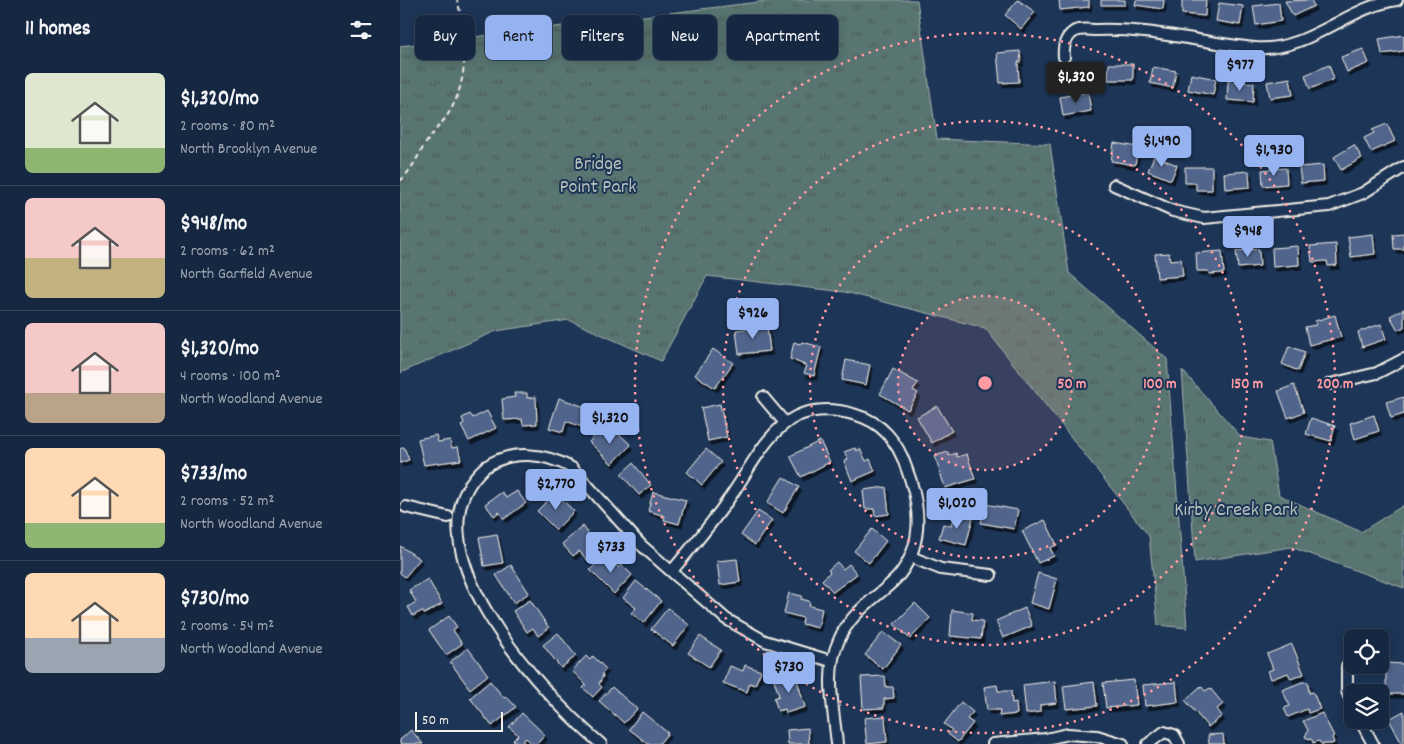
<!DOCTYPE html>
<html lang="en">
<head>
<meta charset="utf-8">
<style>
	:root { --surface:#162841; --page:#23344c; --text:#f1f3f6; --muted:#9ea6b1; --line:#35445a; --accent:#95b2f1 }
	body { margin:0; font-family:Dekko,sans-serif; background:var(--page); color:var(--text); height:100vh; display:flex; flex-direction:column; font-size:19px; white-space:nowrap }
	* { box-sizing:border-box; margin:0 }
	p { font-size:16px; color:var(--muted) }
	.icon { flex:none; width:28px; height:28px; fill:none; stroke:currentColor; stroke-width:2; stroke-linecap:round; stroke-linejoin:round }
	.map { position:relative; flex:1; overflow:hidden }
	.sheet { display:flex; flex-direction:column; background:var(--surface); width:400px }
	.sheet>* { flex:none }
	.top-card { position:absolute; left:15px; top:15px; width:475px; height:45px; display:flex; gap:10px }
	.controls { position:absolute; left:944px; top:629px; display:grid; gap:10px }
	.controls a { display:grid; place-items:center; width:45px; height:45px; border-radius:8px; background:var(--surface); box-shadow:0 2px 12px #0003,0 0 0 1px var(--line); font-size:25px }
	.scale { position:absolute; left:15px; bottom:12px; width:88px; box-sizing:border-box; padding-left:5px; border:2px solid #f4f1e8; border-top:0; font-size:14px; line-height:18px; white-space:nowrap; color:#f4f1e8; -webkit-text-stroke:4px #1d3557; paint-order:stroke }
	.price { position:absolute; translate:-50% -42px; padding:0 11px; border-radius:5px; background:var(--accent); color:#111; font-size:16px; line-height:32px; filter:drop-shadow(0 1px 2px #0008) }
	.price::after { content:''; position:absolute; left:50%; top:30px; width:15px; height:11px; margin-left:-8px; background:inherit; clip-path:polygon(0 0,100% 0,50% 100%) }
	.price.current { background:#222; color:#fff }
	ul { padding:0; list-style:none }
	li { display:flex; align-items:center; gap:15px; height:125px; padding:0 25px }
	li+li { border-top:1px solid var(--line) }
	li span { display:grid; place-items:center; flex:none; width:140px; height:100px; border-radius:8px; color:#555 }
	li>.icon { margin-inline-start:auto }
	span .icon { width:60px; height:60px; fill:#fffc; stroke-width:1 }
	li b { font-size:21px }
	h2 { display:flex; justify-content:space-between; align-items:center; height:60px; padding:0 25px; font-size:21px }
	.tag { padding:0 18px; border-radius:8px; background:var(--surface); box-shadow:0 2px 12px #0003,0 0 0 1px var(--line); font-size:18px; line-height:45px }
	.tag.current { background:var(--accent); color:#111 }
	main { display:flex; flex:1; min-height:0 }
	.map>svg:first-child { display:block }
</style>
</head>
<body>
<main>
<section class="sheet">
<h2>11 homes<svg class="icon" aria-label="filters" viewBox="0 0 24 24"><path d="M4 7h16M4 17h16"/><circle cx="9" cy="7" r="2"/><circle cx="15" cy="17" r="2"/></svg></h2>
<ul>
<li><span style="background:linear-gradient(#dfe7d0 75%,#8fb573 0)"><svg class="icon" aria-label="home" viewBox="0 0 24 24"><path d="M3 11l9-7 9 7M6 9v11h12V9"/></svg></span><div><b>$1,320/mo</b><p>2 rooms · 80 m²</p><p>North Brooklyn Avenue</p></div></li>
<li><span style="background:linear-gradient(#f6c9c9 60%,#c2b280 0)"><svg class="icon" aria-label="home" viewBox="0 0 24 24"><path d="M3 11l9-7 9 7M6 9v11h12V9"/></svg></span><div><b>$948/mo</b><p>2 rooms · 62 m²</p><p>North Garfield Avenue</p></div></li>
<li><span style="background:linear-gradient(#f6c9c9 70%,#b9a48a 0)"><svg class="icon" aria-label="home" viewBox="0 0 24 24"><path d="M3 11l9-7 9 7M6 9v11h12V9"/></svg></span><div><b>$1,320/mo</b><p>4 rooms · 100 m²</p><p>North Woodland Avenue</p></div></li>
<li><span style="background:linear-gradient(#ffd9b3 75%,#8fb573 0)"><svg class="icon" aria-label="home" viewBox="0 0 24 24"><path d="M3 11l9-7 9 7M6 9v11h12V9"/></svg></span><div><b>$733/mo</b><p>2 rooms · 52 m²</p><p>North Woodland Avenue</p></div></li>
<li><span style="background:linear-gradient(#ffd9b3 65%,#9aa5b1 0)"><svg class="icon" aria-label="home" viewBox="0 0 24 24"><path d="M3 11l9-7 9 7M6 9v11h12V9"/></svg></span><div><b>$730/mo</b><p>2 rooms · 54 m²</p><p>North Woodland Avenue</p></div></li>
</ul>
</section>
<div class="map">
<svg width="1004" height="744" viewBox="0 0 1004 744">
	<defs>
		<pattern id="park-tufts" width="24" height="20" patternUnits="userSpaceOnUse" patternTransform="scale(1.25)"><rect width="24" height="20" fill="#587471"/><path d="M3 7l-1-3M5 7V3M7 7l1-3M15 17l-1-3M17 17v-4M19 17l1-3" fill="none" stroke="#505c59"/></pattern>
		<filter id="shadow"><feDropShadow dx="2.5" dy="4" stdDeviation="0" flood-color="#0009"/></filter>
	</defs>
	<rect width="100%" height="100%" fill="#1d3557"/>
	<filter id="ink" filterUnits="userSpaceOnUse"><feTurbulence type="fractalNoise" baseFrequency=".02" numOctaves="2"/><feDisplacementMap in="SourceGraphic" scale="10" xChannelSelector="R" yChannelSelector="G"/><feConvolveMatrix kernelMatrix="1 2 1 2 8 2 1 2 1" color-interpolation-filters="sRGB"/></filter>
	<g filter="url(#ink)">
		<path fill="url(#park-tufts)" stroke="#a6b2ac" d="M375 0H517L537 139 650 144 669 273 767 359 787 628 758 625 749 536 585 328 445 292 307 276 261 361 169 320 96 331 0 373V46Z
			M782 370 841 437 870 442 879 495 961 532 1004 505V588L891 547 795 562Z"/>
		<path fill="#51658c" stroke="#f4f1e8" filter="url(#shadow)" d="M618 0 635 12 621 29 605 15Z
			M659 0H689V7L660 10Z
			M701 0H725V5H701Z
			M736 0H764L763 9 735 5Z
			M782 0H806L805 16 782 14Z
			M911 0 914 6 893 16 885 1Z
			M819 3 843 6 840 25 816 21Z
			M879 3 881 21 856 25 853 6Z
			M1004 35V51L982 54 979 39Z
			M963 49 969 63 947 72 941 57Z
			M620 51 621 62H618L619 82 600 83 597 53Z
			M709 64H733V80H708Z
			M929 65 934 79 910 89 905 75Z
			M753 67 776 71 773 88 750 83Z
			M791 74 816 79 813 95 788 90Z
			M890 78 893 95 870 98 867 82Z
			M828 81 854 83 853 102 827 100Z
			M688 92 691 111 663 116 660 97Z
			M987 124 995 141 971 152 964 138 974 133 972 130Z
			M714 143 738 147 735 165 711 161Z
			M954 145 962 158 941 170 934 157Z
			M754 156 777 165 771 180 748 171Z
			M923 165 924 181 901 183 899 167Z
			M785 167H812V190H796V183H785Z
			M886 168 887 184 863 186 862 170Z
			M849 171 850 187 825 189 824 173Z
			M1004 233V249H994L993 234Z
			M973 234 975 254 951 257 948 237Z
			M936 244 937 265 928 266 927 261 912 262 910 246Z
			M898 246 899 265 873 267 872 248Z
			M859 249 860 266 838 268 836 251Z
			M822 251 824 273 809 274 808 271H797L796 253Z
			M769 253 770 260 781 259 783 276 757 278 755 254Z
			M1004 309V327L998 330 990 316Z
			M935 315 941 337 909 345 905 327 916 325 915 321Z
			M981 324 986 339 962 347 958 332Z
			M367 326 370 351 339 354 336 330Z
			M394 342 400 344 402 342 421 347 414 376 404 373 407 366 390 359Z
			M889 346 905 352 898 371 882 364Z
			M313 349 333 363 315 388 295 375Z
			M446 360 470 365 466 385 442 380Z
			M493 369 518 383 513 390 518 393 508 410 480 394Z
			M894 385 904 412 888 418 878 391Z
			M114 393H127V398L136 397 137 424 123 425 122 419 104 420 102 399 115 397Z
			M1004 397V414L991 418 986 402Z
			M159 398 188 408 182 427 166 421 163 432 149 428Z
			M320 404 327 437 308 441 301 408Z
			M537 406 552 431 532 443 517 417Z
			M87 411 96 428 69 441 61 426 64 423 62 418 70 414 73 418Z
			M974 415 979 431 955 439 950 423Z
			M911 418 935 426 931 441 906 434Z
			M204 426 214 436 217 432 231 445 212 464 189 442Z
			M36 435 38 442 50 440 52 448 58 447 61 460 24 465 18 439Z
			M420 441 430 462 401 477 390 456Z
			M4 447 9 460 0 463V449Z
			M455 448 456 451 460 449 466 461 470 459 475 471 452 481 444 461 448 459 444 452Z
			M306 449 321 462 302 485 287 472Z
			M548 452 549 456 556 453 557 457 567 454 575 479 545 488 535 456Z
			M233 463 251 485 239 495 221 474Z
			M383 477 399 487 383 513 367 503Z
			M486 487 489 514 475 516 474 509H465L463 490Z
			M117 491 126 503 104 519 99 512 94 516 85 504 102 492 106 498Z
			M253 492 286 500 279 524 264 520 265 516 248 511Z
			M155 493 174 511 156 530 137 511Z
			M585 504 618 510 614 529 581 523Z
			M358 511 372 520 355 545 341 535Z
			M554 513 573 518 566 545 539 538 543 524 551 526Z
			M645 520 657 545 650 548 654 556 638 563 622 531Z
			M183 526 199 549 187 560 179 551 173 556 162 544Z
			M472 529 486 541 469 563 454 551Z
			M97 534 103 563 84 566 79 537Z
			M0 546 20 559 5 577 0 573Z
			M206 554 219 568 222 565 232 575 214 594 190 570Z
			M337 559 340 582 320 585 317 561Z
			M437 562 443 569 449 564 457 574 433 592 422 580 430 572 428 570Z
			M111 565 129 593 114 603 96 575Z
			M638 573 657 579 649 609 630 603Z
			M28 579 42 604 24 614 22 611 13 616 8 607 16 602 9 590Z
			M236 581 261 601 244 623 231 613 236 608 223 598Z
			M389 593 402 596 401 599 409 601 410 606 422 609 418 628 402 624 403 618 384 613Z
			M130 600 149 628 138 636 133 628 127 632 113 611Z
			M515 603 530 618 510 639 494 624Z
			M268 608 289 625 273 646 251 629Z
			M625 608 632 626 603 638 596 621Z
			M552 610 573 613 572 620 583 621 581 639 550 636Z
			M49 616 57 627 53 630 62 644 46 655 29 630Z
			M483 632 501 645 483 669 465 655Z
			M158 633 176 656 161 668 143 645Z
			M300 636 321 650 309 667 288 653Z
			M892 644 904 674 891 679 888 673 871 679 868 671 873 669 867 654Z
			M68 648 88 675 70 689 50 662Z
			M186 656 190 660 193 656 206 669 202 674 203 676 199 684 202 687 193 697 183 688 186 685 172 671Z
			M986 663 1004 664V694H986Z
			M345 665 361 671 355 685 350 683 347 692 323 683 330 666 343 671Z
			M395 673 405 707 386 713 385 709 378 711 374 698 379 696 374 680Z
			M485 676 486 687H493L494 698 484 699V708L463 709 461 677Z
			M734 680 737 705 706 708 703 683Z
			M90 681 104 698 107 697 116 707 92 726 70 698Z
			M655 681 657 703 640 705V712L626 714 623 685Z
			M694 682 697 706 666 709 663 686Z
			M776 682 778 702 745 706 743 685Z
			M902 682H908L909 693 913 692 920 709 908 713 907 709 888 717 884 708 890 706 882 690Z
			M597 685 598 691H611L612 703 616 702 617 714 599 716 600 710H587L584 687Z
			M801 686 805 691 810 688 823 704 817 709 822 716 808 727 785 700Z
			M212 687 237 709 224 723 199 701Z
			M561 702 573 712 567 719 573 723 558 742 548 734 552 730 544 724Z
			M1004 711V744H1002L989 719Z
			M242 712 268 733 259 744H248L229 729Z
			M122 713 145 735 137 744H132L126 738 121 744 113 740 118 735 109 727Z
			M922 713 934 736 932 737 934 743 931 744H921L919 741 913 743 912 740 905 737 908 730 903 721Z
			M485 716 487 742 467 744 464 718Z
			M408 728 409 744H388L387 730Z
			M11 730 23 744H0V740Z
			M823 734 824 744H809L808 735Z"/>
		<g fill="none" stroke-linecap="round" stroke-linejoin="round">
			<g stroke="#f4f1e8" stroke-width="14">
				<path id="minor" d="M664 57C663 47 665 37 675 31 682 28 690 30 697 30 751 28 802 43 855 48 909 52 946 7 997 0
					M714 185 773 211 804 218 929 206 963 193 1004 167
					M930 384 977 373 1004 359
					M363 397 385 423
					M6 507 48 517
					M511 557 541 569 591 575
					M272 571C291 548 311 525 328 500 348 473 366 431 397 416 416 408 437 409 456 415 482 422 498 443 506 467 520 503 525 541 500 574 493 583 483 590 475 597 460 610 447 621 439 640 424 671 434 711 437 744
					M947 666V691L952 703
					M960 720 973 744
					M201 744C140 693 0 541 85 467 112 449 145 453 172 468L241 545 326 619 365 641 431 661
					M593 744 646 739 668 734 697 736 723 744
					M748 744 764 732 774 735 779 744"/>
			</g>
			<path stroke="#f4f1e8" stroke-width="2" stroke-dasharray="5 4" stroke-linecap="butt" d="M0 181C13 169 18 154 28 140 35 129 45 121 51 109 69 78 67 34 57 0"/>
			<use href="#minor" stroke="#1d3557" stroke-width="10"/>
		</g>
	</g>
	<circle cx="585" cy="383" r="87" fill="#ff9aa2" fill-opacity=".12"/>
	<g fill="none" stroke="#ff9aa2" stroke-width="2.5" stroke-dasharray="2.5 5">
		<circle cx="585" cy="383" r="87"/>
		<circle cx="585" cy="383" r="175"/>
		<circle cx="585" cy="383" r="262"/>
		<circle cx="585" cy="383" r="350"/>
	</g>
	<g text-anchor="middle" stroke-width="4" stroke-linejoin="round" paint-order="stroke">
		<g font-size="20" fill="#b6bfb8" stroke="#1d3557">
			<text x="198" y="169">Bridge<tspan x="198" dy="23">Point Park</tspan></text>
			<text x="836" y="515">Kirby Creek Park</text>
		</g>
	</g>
	<circle cx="585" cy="383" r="8" fill="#ff9aa2" stroke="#1d3557" stroke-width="2.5"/>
	<g font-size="15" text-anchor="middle" font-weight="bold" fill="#ff9aa2" stroke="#1d3557" stroke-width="4" stroke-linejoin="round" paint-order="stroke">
		<text x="672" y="388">50 m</text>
		<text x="760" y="388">100 m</text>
		<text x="847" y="388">150 m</text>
		<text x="935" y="388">200 m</text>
	</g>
</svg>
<div class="controls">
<a><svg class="icon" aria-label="locate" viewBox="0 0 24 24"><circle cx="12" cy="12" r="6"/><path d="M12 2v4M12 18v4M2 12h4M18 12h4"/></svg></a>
<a><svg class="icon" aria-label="layers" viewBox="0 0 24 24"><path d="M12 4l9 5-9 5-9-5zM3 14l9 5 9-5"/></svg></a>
</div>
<div class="scale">50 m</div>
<b class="price" style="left:840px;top:92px">$977</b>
<b class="price current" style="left:676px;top:104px">$1,320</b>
<b class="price" style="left:762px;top:168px">$1,490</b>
<b class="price" style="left:874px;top:177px">$1,930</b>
<b class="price" style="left:848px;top:258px">$948</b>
<b class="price" style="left:353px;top:340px">$926</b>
<b class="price" style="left:210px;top:445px">$1,320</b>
<b class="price" style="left:156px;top:511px">$2,770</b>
<b class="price" style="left:557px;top:530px">$1,020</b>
<b class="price" style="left:211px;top:574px">$733</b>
<b class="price" style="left:389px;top:694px">$730</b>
<div class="top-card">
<a class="tag">Buy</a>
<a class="tag current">Rent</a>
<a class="tag">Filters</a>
<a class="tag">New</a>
<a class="tag">Apartment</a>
</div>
</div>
</main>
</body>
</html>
